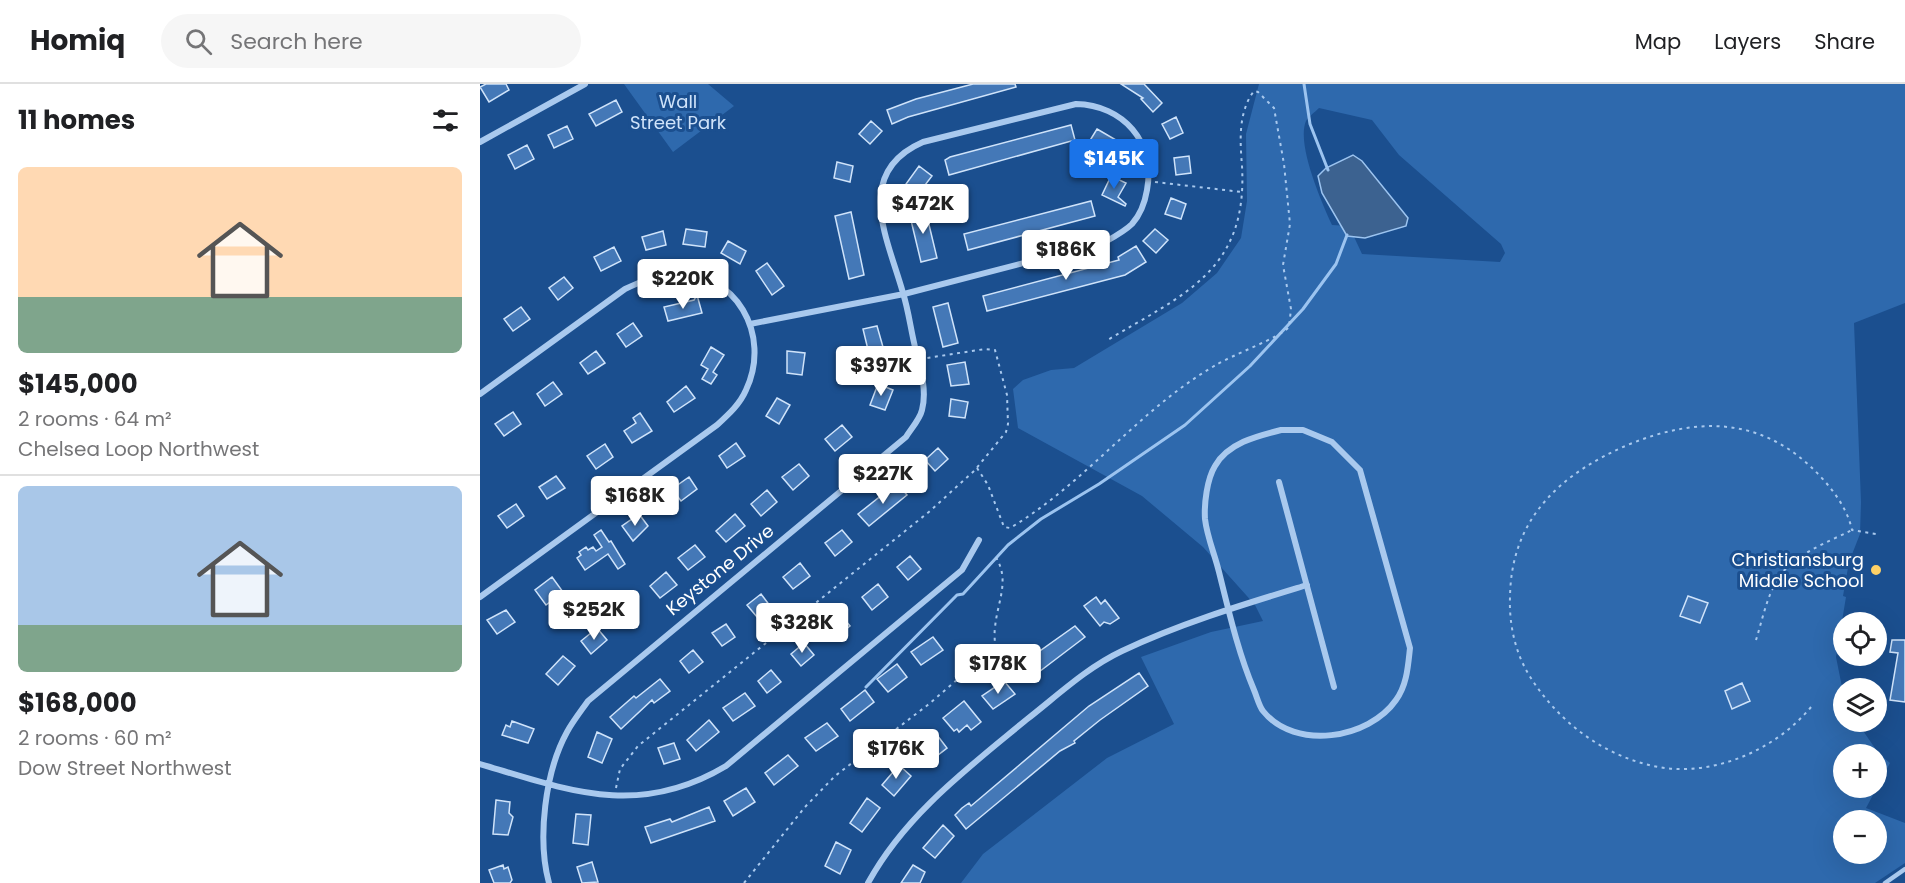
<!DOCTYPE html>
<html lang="en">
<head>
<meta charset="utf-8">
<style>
	:root { --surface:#fff; --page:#f6f6f6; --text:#202124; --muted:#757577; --line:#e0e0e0; --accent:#1a73e8 }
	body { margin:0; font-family:Poppins,sans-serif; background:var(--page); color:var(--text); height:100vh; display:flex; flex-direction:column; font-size:22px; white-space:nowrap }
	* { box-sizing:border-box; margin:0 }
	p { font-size:20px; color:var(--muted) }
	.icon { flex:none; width:33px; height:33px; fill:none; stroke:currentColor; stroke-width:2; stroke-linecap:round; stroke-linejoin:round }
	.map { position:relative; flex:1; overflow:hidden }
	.panel { display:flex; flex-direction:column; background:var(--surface); width:480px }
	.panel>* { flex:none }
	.controls { position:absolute; left:1353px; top:528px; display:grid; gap:12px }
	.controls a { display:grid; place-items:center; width:54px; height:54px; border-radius:50%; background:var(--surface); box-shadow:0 6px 24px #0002; font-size:30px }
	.price { position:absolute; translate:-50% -51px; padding:0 14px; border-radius:6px; background:#fff; color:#222; font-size:20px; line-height:39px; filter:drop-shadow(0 2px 3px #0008) }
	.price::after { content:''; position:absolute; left:50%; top:36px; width:18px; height:14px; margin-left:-9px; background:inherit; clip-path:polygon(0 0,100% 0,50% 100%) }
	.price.selected { background:var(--accent); color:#fff }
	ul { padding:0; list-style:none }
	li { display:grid; align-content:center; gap:12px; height:318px; padding:0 18px }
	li+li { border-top:2px solid var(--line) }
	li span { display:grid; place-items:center; height:186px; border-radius:9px; color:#555 }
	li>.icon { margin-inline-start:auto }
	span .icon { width:108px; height:108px; fill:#fffc; stroke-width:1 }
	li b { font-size:26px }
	h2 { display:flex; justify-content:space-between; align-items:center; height:72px; padding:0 18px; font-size:26px }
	header { display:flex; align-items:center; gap:36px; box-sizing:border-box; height:84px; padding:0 30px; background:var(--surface); border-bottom:2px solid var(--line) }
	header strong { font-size:28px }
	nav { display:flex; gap:33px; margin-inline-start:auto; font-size:21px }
	.search { width:420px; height:54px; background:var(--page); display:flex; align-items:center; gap:15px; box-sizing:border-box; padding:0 21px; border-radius:33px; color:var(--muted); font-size:22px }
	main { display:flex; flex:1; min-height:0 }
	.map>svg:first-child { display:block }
</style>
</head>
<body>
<header>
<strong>Homiq</strong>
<div class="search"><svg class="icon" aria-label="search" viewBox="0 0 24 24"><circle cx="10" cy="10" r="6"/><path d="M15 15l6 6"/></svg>Search here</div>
<nav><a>Map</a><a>Layers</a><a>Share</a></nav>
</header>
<main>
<section class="panel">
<h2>11 homes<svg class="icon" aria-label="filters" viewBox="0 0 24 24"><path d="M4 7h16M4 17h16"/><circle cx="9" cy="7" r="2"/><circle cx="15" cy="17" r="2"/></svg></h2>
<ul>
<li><span style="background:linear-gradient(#ffd9b3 70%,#7fa58c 0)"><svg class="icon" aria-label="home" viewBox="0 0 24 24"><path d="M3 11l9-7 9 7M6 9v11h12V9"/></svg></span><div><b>$145,000</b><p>2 rooms · 64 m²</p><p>Chelsea Loop Northwest</p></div></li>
<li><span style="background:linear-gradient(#a9c7e8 75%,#7fa58c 0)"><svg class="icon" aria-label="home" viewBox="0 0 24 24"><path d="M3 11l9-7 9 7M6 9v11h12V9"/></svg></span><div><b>$168,000</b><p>2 rooms · 60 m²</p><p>Dow Street Northwest</p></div></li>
</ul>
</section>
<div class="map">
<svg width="1425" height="799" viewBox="0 0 1425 799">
	<rect width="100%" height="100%" fill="#1b4f8f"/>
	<path fill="#2e69ad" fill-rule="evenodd" d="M144 0H228L254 22 193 68Z
		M779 0H1425V219L1374 239 1381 418 1380 450 1369 478 1363 512 1366 513 1356 573 1363 608 1364 638H1377L1399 670 1410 679 1386 724 1425 739V779L1395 799H481L503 770 627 674 694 640 661 573 731 548 783 537 775 521 723 463 662 412 538 344 533 305 543 296 571 286 594 284 702 219 737 189 761 154 767 117 766 50ZM839 24 892 36 919 71 1021 160 1025 169 1020 178 882 170 869 142 852 141C842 119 816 60 826 37 828 33 835 28 839 24ZM1364 670H1396V704H1364ZM1364 736H1396V770H1364Z"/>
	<path fill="#3c6290" stroke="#9cc4f0" stroke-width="1.5" d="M873 71 882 77 928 134 926 142 885 154 867 152 842 109 838 92 846 84Z"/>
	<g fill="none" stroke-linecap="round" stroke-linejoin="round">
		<path stroke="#9cc4f0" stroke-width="3" d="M824 0 830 40 848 86
			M386 603 477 511 483 510 528 461 561 435 619 400 705 341 770 282 823 225 856 180 867 151"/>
	</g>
	<path fill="#4478b7" stroke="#cfe3fa" stroke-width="1.5" d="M6 0H26L29 6 9 18 0 3Z
		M493 0H535L536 3 428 33 412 40 407 26 436 15Z
		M641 0H664L682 19 673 28 661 15 663 14Z
		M136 16 142 28 116 42 109 30Z
		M696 33 703 49 690 55 682 40Z
		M391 37 402 47 390 60 379 50Z
		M591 41 595 56 469 91 465 76 470 73Z
		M87 42 93 55 74 64 68 51Z
		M617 45 636 56 628 69 609 58Z
		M47 61 54 75 35 85 28 71Z
		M709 72 711 89 696 91 694 74Z
		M357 78 373 82 370 98 354 94Z
		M439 82 452 92 439 109 426 100Z
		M631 92 646 99 638 113 646 120 645 122 622 111Z
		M691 114 706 120 701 135 685 130Z
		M611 117 615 132 488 166 484 150Z
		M445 124 457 174 441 178 429 128Z
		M371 128 384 191 369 195 355 132Z
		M206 145 227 148 225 163 203 160Z
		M675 145 688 156 676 169 663 157Z
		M183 147 186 161 166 166 162 153Z
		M248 157 266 167 260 180 241 169Z
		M656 162 666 178 645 191 507 227 503 212 639 176 638 173Z
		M134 163 141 177 121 187 114 173Z
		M287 179 304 202 292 211 276 187Z
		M84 193 93 204 78 216 69 204Z
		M217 211 222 229 188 237 184 223 214 216Z
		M468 219 478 259 463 263 453 223Z
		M41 223 50 235 33 247 24 235Z
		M153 239 162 252 146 263 137 250Z
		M397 242 405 270 390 274 383 245Z
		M231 263 244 271 233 288 237 291 231 300 222 295 228 285 221 281Z
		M116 267 125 279 108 290 100 279Z
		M307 267 325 269 322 291 307 289Z
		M485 278 489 300 471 302 467 281Z
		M73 298 82 310 65 322 57 310Z
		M398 300 413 306 405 326 390 321Z
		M206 302 215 314 194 328 187 318Z
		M297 314 310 321 299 340 286 332Z
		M471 315 488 318 485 334 469 332Z
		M33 328 41 340 24 352 15 340Z
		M160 329 172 347 152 359 144 347 156 339 153 334Z
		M362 341 372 353 355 367 345 355Z
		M256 359 265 372 247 384 239 372Z
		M125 360 133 373 116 385 107 372Z
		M458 364 468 375 455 387 445 376Z
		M319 380 329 392 313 406 302 393Z
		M76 392 85 404 67 415 59 403Z
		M209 393 217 405 201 417 192 405Z
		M417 399 427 411 389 442 378 430Z
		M287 406 297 418 281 432 271 420Z
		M36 420 44 432 27 444 18 432Z
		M159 430 168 442 153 457 142 442Z
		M255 430 265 442 246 458 236 447Z
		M121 446 129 458 131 457 145 480 138 485 128 470 105 486 97 474 101 471 99 468 106 463 108 466 113 463 116 467 122 463 114 451Z
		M362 446 372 458 355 472 345 459Z
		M215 461 225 473 208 486 198 474Z
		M430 472 441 485 428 496 417 483Z
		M320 479 330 492 313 505 303 493Z
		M186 488 197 501 180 514 170 502Z
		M72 493 83 508 66 521 55 506Z
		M398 500 408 513 392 526 382 513Z
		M281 510 290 522 277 533 267 521Z
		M1208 512 1228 519 1220 539 1200 532Z
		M616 513 621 520 625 516 639 534 630 540 624 538 620 542 604 522Z
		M148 516 158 528 141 542 131 529Z
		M26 526 35 538 17 550 7 536Z
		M360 530 370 542 353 556 343 544Z
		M246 540 255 553 242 562 232 549Z
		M595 542 605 553 547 597 536 584Z
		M117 544 127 556 111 570 101 557Z
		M453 553 463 566 441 581 431 568Z
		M1412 556H1425V618L1410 616 1418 569 1410 568Z
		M324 559 334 571 321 582 311 570Z
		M213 566 223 578 209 589 200 577Z
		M83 572 95 582 78 601 66 590Z
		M417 580 427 593 408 608 397 595Z
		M291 586 301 598 287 609 278 597Z
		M659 589 668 602 620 636 594 657 595 659 580 667 486 745 475 731 482 724 489 719 491 722 609 622Z
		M180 595 190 607 174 619 172 616 141 645 130 633 154 612 156 614Z
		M524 597 535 610 513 625 502 612Z
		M1262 599 1270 617 1252 625 1245 607Z
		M385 606 394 618 370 637 361 625Z
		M265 609 275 622 253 637 243 624Z
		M484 617 501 638 491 646 487 641 479 648 477 645 474 647 463 634Z
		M229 636 239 648 216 667 207 656Z
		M32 637 54 645 48 659 22 651 26 641 30 643Z
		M347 639 358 652 336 667 325 654Z
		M117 648 132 655 122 679 108 673Z
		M457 651 467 664 444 682 434 671Z
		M194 659 200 675 184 680 178 664Z
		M308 671 318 682 294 701 285 689Z
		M419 681 431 692 414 712 402 701Z
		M266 704 275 718 253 732 244 717Z
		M387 714 400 724 382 748 370 739Z
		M16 716 30 718 29 729 33 733 28 751 13 750Z
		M229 723 235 737 171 759 165 743 190 735 192 738Z
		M96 730 111 731 108 761 93 759Z
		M463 741 474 752 455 774 443 764Z
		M356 758 371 766 360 790 345 782Z
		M112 778 118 798 102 799 97 783Z
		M23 781 24 785 28 783 32 796 30 799H14L9 786Z
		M433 781 445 788 440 799H421Z"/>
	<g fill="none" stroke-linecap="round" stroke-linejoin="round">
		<path stroke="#a9c9ee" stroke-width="2" stroke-dasharray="3 4.5" stroke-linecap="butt" d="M675 98 762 108
			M497 384 508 401 524 443 530 444C606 399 659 325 736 281 752 271 799 254 809 243L811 225 803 181 810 140 804 80 794 24 778 8 774 7C758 28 760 57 762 82 768 187 704 210 626 257
			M1276 556C1282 537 1286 516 1296 498 1310 472 1346 459 1372 446
			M1331 623C1294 668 1227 696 1169 681 1119 669 1076 635 1049 591 1035 568 1029 540 1030 513 1031 434 1081 389 1150 360 1214 334 1277 332 1331 383 1348 399 1367 422 1372 446L1396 450
			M136 704 140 685 158 662 450 427 495 386 526 348 528 340 527 311 515 266 505 265 447 274
			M264 799 325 723 355 692 449 620 515 563C515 557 514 550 515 544 517 518 531 496 515 472"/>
		<path stroke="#a9c9ee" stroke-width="4.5" d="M1405 799 1425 785"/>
		<path stroke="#a9c9ee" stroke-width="6" d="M0 58 105 0
			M0 310 145 205C160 198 176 191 193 190 256 186 292 251 266 306 260 320 249 330 237 341L0 513
			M801 346H823L852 358 880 386 930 564C928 582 927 601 916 616 889 655 815 667 783 627 779 622 777 613 774 606 758 568 749 528 739 488 735 471 727 453 725 435 724 420 727 395 735 382 748 359 777 352 801 346Z
			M799 398 854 603
			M0 680C90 707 159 734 246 682L482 486 499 456
			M69 799C57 755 65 688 87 648 93 637 101 627 108 617L426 353C431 345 440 335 442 326 447 307 441 286 436 267 431 248 429 228 423 209 408 155 372 89 443 58L596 20C643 21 676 58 667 106 665 118 660 131 652 140 645 147 634 153 625 158L424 210 270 240
			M388 799C425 731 488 684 546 636 577 612 606 584 642 567 701 539 765 520 827 501"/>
	</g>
	<circle fill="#ffd166" stroke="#1b4f8f" stroke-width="2" cx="1396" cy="486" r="6"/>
	<g text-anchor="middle" stroke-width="6" stroke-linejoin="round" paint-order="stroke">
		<g font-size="18" fill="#cfe3fa" stroke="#1b4f8f">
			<text x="198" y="24">Wall<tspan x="198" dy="21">Street Park</tspan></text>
		</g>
		<g font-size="18" fill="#fff" stroke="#1b4f8f" text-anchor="end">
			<text x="1384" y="482">Christiansburg<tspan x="1384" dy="21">Middle School</tspan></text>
		</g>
		<g font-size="18" fill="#fff" stroke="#1b4f8f">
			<text transform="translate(240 486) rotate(-39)" y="6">Keystone Drive</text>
		</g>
	</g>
</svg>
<div class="controls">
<a><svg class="icon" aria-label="locate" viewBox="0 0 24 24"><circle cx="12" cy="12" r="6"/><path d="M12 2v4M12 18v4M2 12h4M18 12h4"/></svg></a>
<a><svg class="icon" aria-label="layers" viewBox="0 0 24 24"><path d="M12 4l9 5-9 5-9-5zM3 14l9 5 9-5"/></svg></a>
<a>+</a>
<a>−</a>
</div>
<b class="price selected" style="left:634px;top:106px">$145K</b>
<b class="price" style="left:443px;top:151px">$472K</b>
<b class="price" style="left:586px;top:197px">$186K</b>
<b class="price" style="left:203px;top:226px">$220K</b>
<b class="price" style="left:401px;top:313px">$397K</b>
<b class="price" style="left:403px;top:421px">$227K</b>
<b class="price" style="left:155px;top:443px">$168K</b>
<b class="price" style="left:114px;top:557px">$252K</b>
<b class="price" style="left:322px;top:570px">$328K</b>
<b class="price" style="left:518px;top:611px">$178K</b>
<b class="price" style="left:416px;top:696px">$176K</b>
</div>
</main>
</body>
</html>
